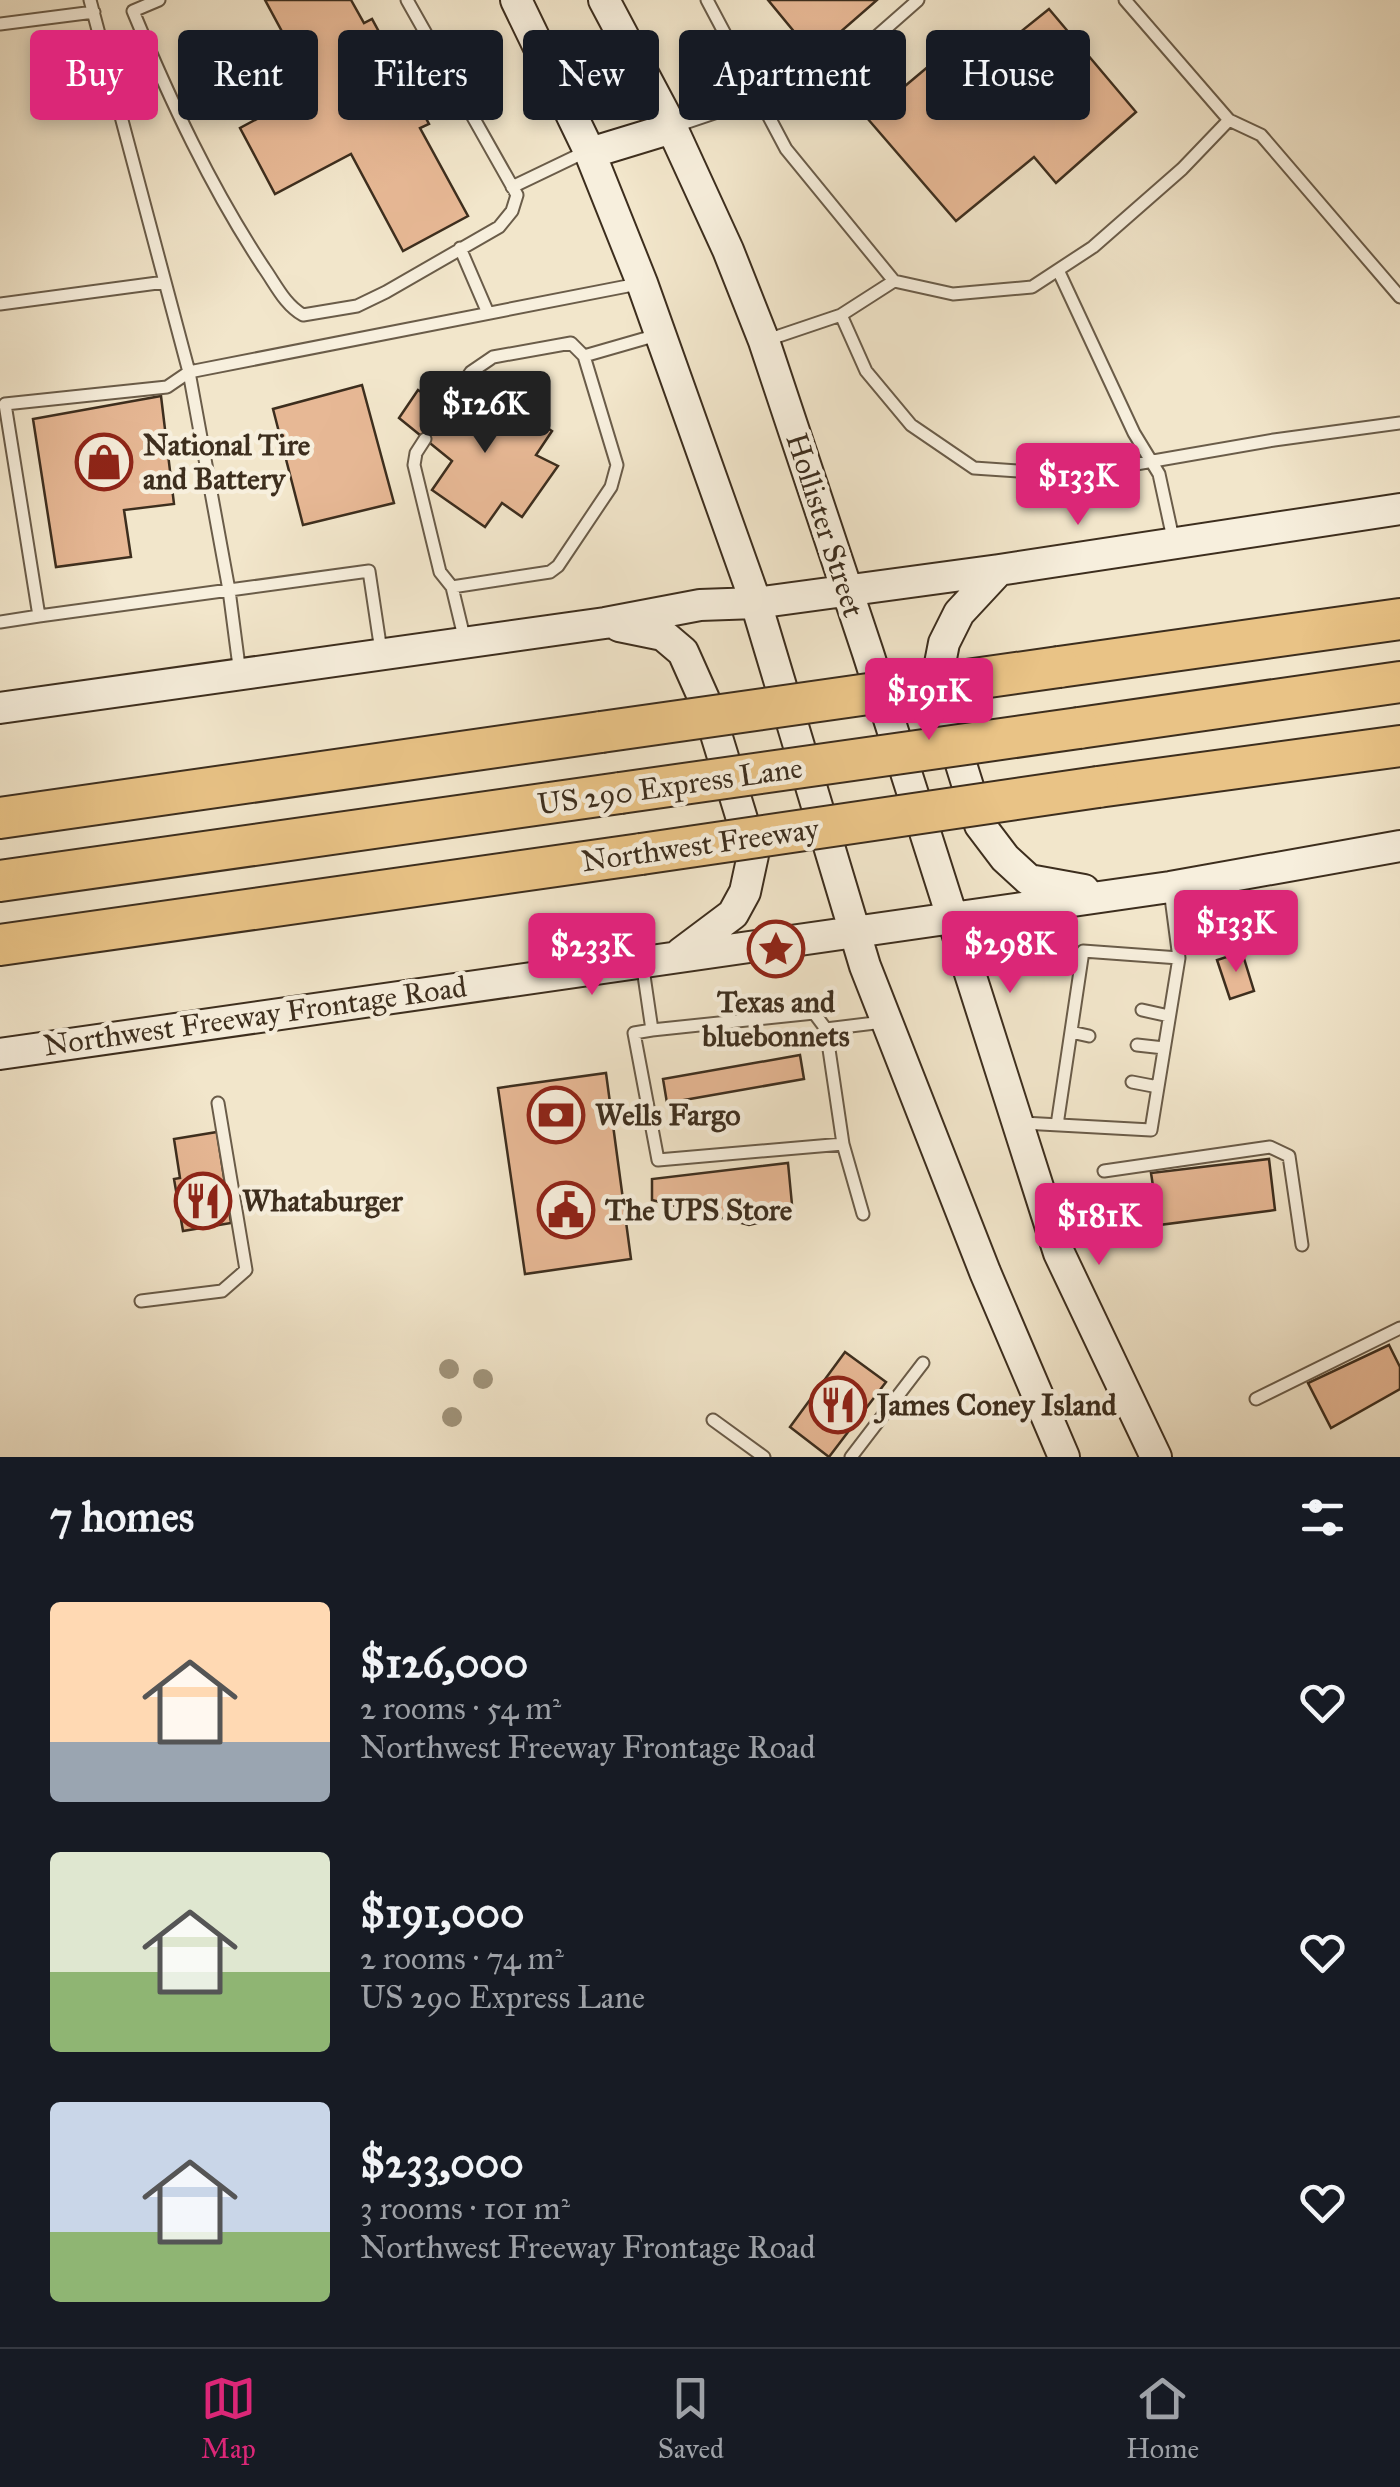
<!DOCTYPE html>
<html lang="en">
<head>
<meta charset="utf-8">
<style>
	:root { --surface:#171b24; --page:#242831; --text:#f1f3f6; --muted:#9ea1a6; --line:#363941; --accent:#db2777 }
	body { margin:0; font-family:"IM FELL Great Primer",serif; background:var(--page); color:var(--text); height:100vh; display:flex; flex-direction:column; font-size:38px; white-space:nowrap }
	* { box-sizing:border-box; margin:0 }
	p { font-size:32px; color:var(--muted) }
	.icon { flex:none; width:55px; height:55px; fill:none; stroke:currentColor; stroke-width:2; stroke-linecap:round; stroke-linejoin:round }
	.map { position:relative; height:1457px; overflow:hidden }
	.side { display:flex; flex-direction:column; background:var(--surface); flex:1 }
	.side>* { flex:none }
	.banner { position:absolute; left:30px; top:30px; width:1340px; height:90px; display:flex; gap:20px }
	.price { position:absolute; translate:-50% -85px; padding:0 22px; border-radius:10px; background:var(--accent); color:#fff; font-size:32px; line-height:65px; filter:drop-shadow(0 2px 5px #0008) }
	.price::after { content:''; position:absolute; left:50%; top:60px; width:30px; height:22px; margin-left:-15px; background:inherit; clip-path:polygon(0 0,100% 0,50% 100%) }
	.price.active { background:#222; color:#fff }
	ul { padding:0; list-style:none }
	li { display:flex; align-items:center; gap:30px; height:250px; padding:0 50px }
	li span { display:grid; place-items:center; flex:none; width:280px; height:200px; border-radius:10px; color:#555 }
	li>.icon { margin-inline-start:auto }
	span .icon { width:120px; height:120px; fill:#fffc; stroke-width:1 }
	li b { font-size:42px }
	h2 { display:flex; justify-content:space-between; align-items:center; height:120px; padding:0 50px; font-size:42px }
	.tag { padding:0 35px; border-radius:10px; background:var(--surface); box-shadow:0 5px 15px #0003; font-size:35px; line-height:90px }
	.tag.active { background:var(--accent); color:#fff }
	.menu { display:flex; justify-content:space-around; align-items:center; height:140px; border-top:2px solid var(--line); background:var(--surface); font-size:28px; color:var(--muted) }
	.menu a { display:grid; justify-items:center; gap:5px }
	.menu .active { color:var(--accent) }
	.map>svg:first-child { display:block }
</style>
</head>
<body>
<div class="map">
<svg width="1400" height="1457" viewBox="0 0 1400 1457">
	<rect width="100%" height="100%" fill="#f2e6cb"/>
	<filter id="stains"><feTurbulence type="fractalNoise" baseFrequency=".002" numOctaves="4"/><feColorMatrix values="0 0 0 0 .2 0 0 0 0 .09 0 0 0 0 .02 0 0 0 .5 -.17"/></filter>
	<radialGradient id="worn" r=".72"><stop offset=".6" stop-color="#630" stop-opacity="0"/><stop offset="1" stop-color="#630" stop-opacity=".3"/></radialGradient>
	<path fill="#e7b895" stroke="#3d2e1e" stroke-width="2.5" d="M265 0H351L364 23 372 19 429 124 420 128 468 216 403 251 351 154 275 194 240 128 313 89Z
		M768 0H877L830 41 801 40Z
		M1049 9 1136 112 1056 183 1034 157 956 221 867 118 949 49 968 74Z
		M362 385 394 503 303 525 273 409Z
		M418 390 475 427 499 396 552 431 536 455 558 466 522 517 502 503 485 527 432 490 452 461 399 418Z
		M161 396 174 504 124 510 131 557 56 567 33 419Z
		M1242 952 1254 991 1230 999 1217 960Z
		M800 1055 804 1079 667 1103 663 1079Z
		M606 1073 631 1259 525 1274 498 1088Z
		M217 1132 231 1223 183 1231 174 1179 180 1178 174 1139Z
		M1269 1159 1275 1210 1159 1225 1151 1173Z
		M788 1163 793 1215 749 1225 652 1200V1179Z
		M1389 1345 1400 1367V1389L1331 1428 1308 1383Z
		M845 1352 886 1382 829 1457 790 1427Z"/>
	<g fill="none" stroke-linecap="round" stroke-linejoin="round">
		<g stroke="#6a5c49" stroke-width="15">
			<path id="lane" d="M90 0 189 372 229 590 240 674
				M159 0 133 11C170 100 211 188 264 268 276 285 285 305 303 315L357 306 386 292 499 227 512 211 517 195 407 0
				M707 0 786 149 894 281 953 294 1032 287 1093 247 1182 169 1229 120
				M1125 0 1229 120 1261 135 1400 297
				M0 24 94 12
				M673 127 824 76 851 59 918 0
				M512 187 585 152
				M460 248 488 313
				M1058 270 1134 433 1159 474 1174 543
				M0 304 165 282
				M841 315 866 371 911 425 974 468 1049 473 1090 472 1274 440 1400 423
				M767 340 841 315 894 281
				M584 356 657 335
				M446 408 471 372 493 357 571 343 584 356 617 465 611 487 558 566 550 572 452 587
				M425 439 416 453 414 465 440 572 452 587 465 641
				M0 622 39 616
				M381 651 369 571 39 616 5 404 167 387 189 372 638 284
				M642 962 652 1030 814 1013 826 1029 843 1144 863 1214
				M1142 1010 1169 1016
				M826 1029 883 1022
				M652 1030 634 1033 658 1160 843 1144
				M1071 1032 1089 1036
				M1137 1045 1164 1048
				M1132 1082 1158 1087
				M1023 1123 1151 1130 1179 958 1170 890
				M1057 1125 1083 951 1179 958
				M1104 1171 1270 1147 1289 1156 1302 1245
				M141 1301 222 1291 246 1270 218 1103
				M1256 1399 1400 1328
				M713 1420 764 1457
				M851 1457 923 1363"/>
		</g>
		<g stroke="#3d2e1e" stroke-width="34">
			<path id="secondary" d="M516 0 590 153 642 283 756 603 865 966 985 1272 1064 1457
				M604 0 672 128 728 250 764 341 868 653 1059 1253 1156 1457
				M590 153 672 128
				M999 570 959 613 944 643 936 684 980 825 1005 858 1029 880 1084 890
				M619 626 663 635 683 652 708 708 753 855 745 892 733 914 681 953
				M0 708 605 623 700 605 756 603 999 570 1400 509
				M0 1054 1170 887 1400 846"/>
		</g>
		<g stroke="#3d2e1e" stroke-width="44">
			<path id="highway" d="M1059 667 1400 619
				M1079 728 1400 682
				M1098 787 1400 746
				M0 818 601 732
				M0 881 620 793
				M0 945 641 854"/>
		</g>
		<use href="#lane" stroke="#f7efdd" stroke-width="11"/>
		<use href="#secondary" stroke="#f7efdd" stroke-width="30"/>
		<use href="#highway" stroke="#e9c386" stroke-width="40"/>
		<g stroke="#3d2e1e" stroke-width="44" stroke-linecap="butt">
			<path id="highway-bridge" d="M601 732 1059 667
				M620 793 1079 728
				M641 854 1098 787"/>
		</g>
		<use href="#highway-bridge" stroke="#e9c386" stroke-width="40"/>
	</g>
	<g fill="#a1957c">
		<circle cx="449" cy="1369" r="10"/>
		<circle cx="483" cy="1379" r="10"/>
		<circle cx="452" cy="1417" r="10"/>
	</g>
	<defs>
		<g id="shop-ring" transform="scale(2.875)"><circle r="9.5" fill="#f7efdd" stroke="#8f2418" stroke-width="1.5"/><path d="M-5-2.5h2.3a2.7 3.5 0 0 1 5.4 0H5L5.5 6h-11ZM-1.5-2.5h3a1.5 2.3 0 0 0-3 0Z" fill="#8f2418"/></g>
		<g id="sight-ring" transform="scale(2.875)"><circle r="9.5" fill="#f7efdd" stroke="#8f2418" stroke-width="1.5"/><path d="M0-6L1.8-2.2L6-1.7L2.9 1.2L3.7 5.4L0 3.3L-3.7 5.4L-2.9 1.2L-6-1.7L-1.8-2.2Z" fill="#8f2418"/></g>
		<g id="bank-ring" transform="scale(2.875)"><circle r="9.5" fill="#f7efdd" stroke="#8f2418" stroke-width="1.5"/><path d="M-6-4H6V4H-6ZM0-2.3a2.3 2.3 0 1 0 0 4.6a2.3 2.3 0 1 0 0-4.6Z" fill="#8f2418"/></g>
		<g id="restaurant-ring" transform="scale(2.875)"><circle r="9.5" fill="#f7efdd" stroke="#8f2418" stroke-width="1.5"/><path d="M-5-6h1v4h1v-4h1v4h1v-4h1v5L-1.5 .5V6h-2V.5L-5-1ZM5-6V6H3V1.5H1.5Q1.5-4 5-6Z" fill="#8f2418"/></g>
		<g id="civic-ring" transform="scale(2.875)"><circle r="9.5" fill="#f7efdd" stroke="#8f2418" stroke-width="1.5"/><path d="M-.6-6.5H3V-4.5H.6V-3L4-1V1h2V6H-6V1h2V-1L-.6-3ZM-1.2 2.5V6h2.4V2.5Z" fill="#8f2418"/></g>
	</defs>
	<g fill-rule="evenodd">
		<use href="#shop-ring" x="104" y="462"/>
		<use href="#sight-ring" x="776" y="949"/>
		<use href="#bank-ring" x="556" y="1115"/>
		<use href="#restaurant-ring" x="203" y="1201"/>
		<use href="#civic-ring" x="566" y="1210"/>
		<use href="#restaurant-ring" x="838" y="1405"/>
	</g>
	<g text-anchor="middle" stroke-width="9" stroke-linejoin="round" paint-order="stroke">
		<g font-size="30" font-weight="bold" fill="#3d2e1e" stroke="#f7efdd" text-anchor="start">
			<text x="143" y="455">National Tire<tspan x="143" dy="34">and Battery</tspan></text>
			<text x="776" y="1012" text-anchor="middle">Texas and<tspan x="776" dy="34">bluebonnets</tspan></text>
			<text x="595" y="1125">Wells Fargo</text>
			<text x="242" y="1211">Whataburger</text>
			<text x="605" y="1220">The UPS Store</text>
			<text x="877" y="1415">James Coney Island</text>
		</g>
		<g font-size="30" fill="#3d2e1e" stroke="#f7efdd">
			<text transform="translate(825 525) rotate(72)" y="10">Hollister Street</text>
			<text transform="translate(670 786) rotate(-8)" y="10">US 290 Express Lane</text>
			<text transform="translate(700 845) rotate(-8)" y="10">Northwest Freeway</text>
			<text transform="translate(255 1016) rotate(-8)" y="10">Northwest Freeway Frontage Road</text>
		</g>
	</g>
	<rect width="100%" height="100%" filter="url(#stains)"/>
	<rect width="100%" height="100%" fill="url(#worn)"/>
</svg>
<b class="price active" style="left:485px;top:456px">$126K</b>
<b class="price" style="left:1078px;top:528px">$133K</b>
<b class="price" style="left:929px;top:743px">$191K</b>
<b class="price" style="left:1236px;top:975px">$133K</b>
<b class="price" style="left:1010px;top:996px">$298K</b>
<b class="price" style="left:592px;top:998px">$233K</b>
<b class="price" style="left:1099px;top:1268px">$181K</b>
<div class="banner">
<a class="tag active">Buy</a>
<a class="tag">Rent</a>
<a class="tag">Filters</a>
<a class="tag">New</a>
<a class="tag">Apartment</a>
<a class="tag">House</a>
</div>
</div>
<section class="side">
<h2>7 homes<svg class="icon" aria-label="filters" viewBox="0 0 24 24"><path d="M4 7h16M4 17h16"/><circle cx="9" cy="7" r="2"/><circle cx="15" cy="17" r="2"/></svg></h2>
<ul>
<li><span style="background:linear-gradient(#ffd9b3 70%,#9aa5b1 0)"><svg class="icon" aria-label="home" viewBox="0 0 24 24"><path d="M3 11l9-7 9 7M6 9v11h12V9"/></svg></span><div><b>$126,000</b><p>2 rooms · 54 m²</p><p>Northwest Freeway Frontage Road</p></div><svg class="icon" aria-label="heart" viewBox="0 0 24 24"><path d="M12 20l-8-8c-3-5 5-10 8-4 3-6 11-1 8 4z"/></svg></li>
<li><span style="background:linear-gradient(#dfe7d0 60%,#8fb573 0)"><svg class="icon" aria-label="home" viewBox="0 0 24 24"><path d="M3 11l9-7 9 7M6 9v11h12V9"/></svg></span><div><b>$191,000</b><p>2 rooms · 74 m²</p><p>US 290 Express Lane</p></div><svg class="icon" aria-label="heart" viewBox="0 0 24 24"><path d="M12 20l-8-8c-3-5 5-10 8-4 3-6 11-1 8 4z"/></svg></li>
<li><span style="background:linear-gradient(#c9d6e8 65%,#8fb573 0)"><svg class="icon" aria-label="home" viewBox="0 0 24 24"><path d="M3 11l9-7 9 7M6 9v11h12V9"/></svg></span><div><b>$233,000</b><p>3 rooms · 101 m²</p><p>Northwest Freeway Frontage Road</p></div><svg class="icon" aria-label="heart" viewBox="0 0 24 24"><path d="M12 20l-8-8c-3-5 5-10 8-4 3-6 11-1 8 4z"/></svg></li>
</ul>
</section>
<nav class="menu">
<a class="active"><svg class="icon" aria-label="map" viewBox="0 0 24 24"><path d="M3 6l6-2 6 2 6-2v14l-6 2-6-2-6 2zM9 4v14M15 6v14"/></svg>Map</a>
<a><svg class="icon" aria-label="saved" viewBox="0 0 24 24"><path d="M7 4h10v16l-5-4-5 4z"/></svg>Saved</a>
<a><svg class="icon" aria-label="home" viewBox="0 0 24 24"><path d="M3 11l9-7 9 7M6 9v11h12V9"/></svg>Home</a>
</nav>
</body>
</html>
